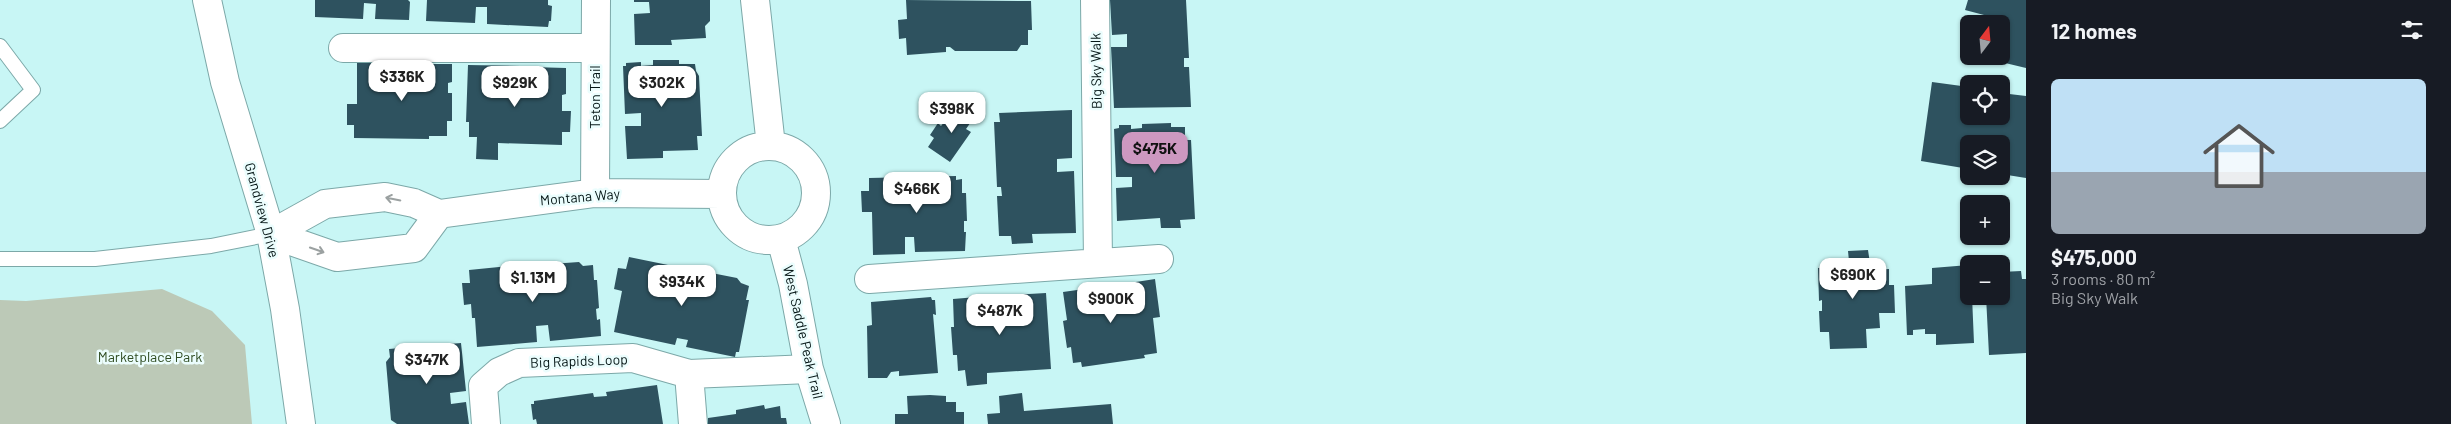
<!DOCTYPE html>
<html lang="en">
<head>
<meta charset="utf-8">
<style>
	:root { --surface:#171b24; --page:#242831; --text:#f1f3f6; --muted:#9ea1a6; --accent:#cd98c0 }
	body { margin:0; font-family:Barlow,sans-serif; background:var(--page); color:var(--text); height:100vh; display:flex; flex-direction:column; font-size:19px; white-space:nowrap }
	* { box-sizing:border-box; margin:0 }
	p { font-size:16px; color:var(--muted) }
	.icon { flex:none; width:28px; height:28px; fill:none; stroke:currentColor; stroke-width:2; stroke-linecap:round; stroke-linejoin:round }
	.map { position:relative; flex:1; overflow:hidden }
	.sheet { display:flex; flex-direction:column; background:var(--surface); width:425px }
	.sheet>* { flex:none }
	.needle { width:32px; rotate:16deg }
	.buttons { position:absolute; left:1960px; top:15px; display:grid; gap:10px }
	.buttons a { display:grid; place-items:center; width:50px; height:50px; border-radius:8px; background:var(--surface); box-shadow:0 1px 4px #0004; font-size:25px }
	.price { position:absolute; translate:-50% -42px; padding:0 11px; border-radius:10px; background:#fff; color:#222; font-size:16px; line-height:32px; filter:drop-shadow(0 1px 2px #0008) }
	.price::after { content:''; position:absolute; left:50%; top:30px; width:15px; height:11px; margin-left:-8px; background:inherit; clip-path:polygon(0 0,100% 0,50% 100%) }
	.price.active { background:var(--accent); color:#111 }
	ul { padding:0; list-style:none }
	li { display:grid; align-content:center; gap:10px; height:265px; padding:0 25px }
	li span { display:grid; place-items:center; height:155px; border-radius:8px; color:#555 }
	li>.icon { margin-inline-start:auto }
	span .icon { width:90px; height:90px; fill:#fffc; stroke-width:1 }
	li b { font-size:21px }
	h2 { display:flex; justify-content:space-between; align-items:center; height:60px; padding:0 25px; font-size:21px }
	main { display:flex; flex:1; min-height:0 }
	.map>svg:first-child { display:block }
</style>
</head>
<body>
<main>
<div class="map">
<svg width="2026" height="424" viewBox="0 0 2026 424">
	<rect width="100%" height="100%" fill="#c8f6f5"/>
	<path fill="#bcc9b7" d="M162 289 212 311 245 345 252 424H0V300L26 301Z"/>
	<path fill="#2e525f" d="M315 0H408L410 2 409 20 375 19 376 4 364 3 363 19 315 17Z
		M427 0H548V5L552 6 551 21H549L548 27 487 24V7H476L475 23 426 21Z
		M634 0H710V21L705 26 706 38 671 40 672 45H635L634 14 650 13 649 2H634Z
		M906 0 1031 1 1032 30H1028V45H1021L1017 51H955L950 47H946V52L907 55 906 38 899 39 898 20 907 19Z
		M1110 0H1186L1189 58H1184V67H1189L1191 107 1114 108 1111 47H1127V34L1112 35Z
		M1968 0H2026V68L2001 62 2003 55H2001V24H1982L1984 15 1965 10Z
		M653 60H679V64H695L696 71 699 76 702 136H697L698 150 663 151V158L627 159 625 126H641V113L625 114 623 66H626V63L641 62V66L653 65Z
		M357 63H389V78L401 79V64H452V82L448 83V93H452V121H447V136H429V139L354 138V125H347V104H357Z
		M468 65 520 66 519 82 530 83 531 67 566 68V94L562 95V111H571L570 132H562V145L498 143V160L476 159 477 137H469V122H466Z
		M1932 82 1969 87V116H2001V93L2026 96V178L2001 174V144H1969V169L1921 161Z
		M958 105 975 116 966 129 971 132 950 162 928 147 934 138 930 135 938 123 941 126Z
		M1072 110V158L1057 159V172L1074 171 1076 233 1032 234 1033 243 1012 244 1011 236H999L997 196H1002L1001 187H997L994 122H1000L999 113Z
		M1171 123V127H1185V140H1191L1195 219 1180 220 1181 228H1161L1160 218 1117 221 1116 188 1132 187V177H1116L1114 129 1119 128V125H1131V129L1142 128V124Z
		M956 176V180L962 179V193H966L967 221H964V232H966L965 251 915 252 914 237H905V254L873 255 872 212H862L861 191H869V178Z
		M1868 250 1871 270 1889 269V285H1894L1895 313H1879L1880 328 1866 329 1867 348 1830 349 1829 332H1820L1819 311H1822V300L1819 301 1818 268 1825 267V264H1831V261H1849L1848 251Z
		M629 257 668 265V269L676 271 681 267 737 278 741 283 749 286 746 300H749L739 352H736L735 357 686 347 688 340 677 338 675 345 614 332 622 291 614 289 618 268 626 269Z
		M579 262 583 266 593 265 594 280H597L599 308 596 309 597 320 600 319 601 336 550 341 548 325 536 326 537 342 477 347 475 318H472L471 304 464 305 462 283H470L469 270 509 266V272H517L523 266Z
		M1969 265V296H1972L1974 343 1936 345V334H1925V329L1913 330V335H1907L1905 286 1932 284V268Z
		M2021 271 2022 279H2026V353L1989 355 1986 296H2001V272Z
		M1155 279 1160 317 1153 318 1157 353 1144 355 1145 358 1082 367 1081 362 1073 363 1071 347 1067 348 1063 321 1067 320 1063 292 1112 285 1114 301 1125 300 1123 284Z
		M1046 293 1051 369 987 373V384L967 386 965 370 958 371 957 355H953L951 327H954L953 299 1001 295 1002 311H1014L1013 295Z
		M931 297 932 300H935L936 315 933 314 938 373 899 376V371L891 372 887 378H868L867 326 872 325 871 302Z
		M461 343 466 391 450 393 451 404 466 402 469 424H397L391 420 386 362 390 357 389 349Z
		M657 385 663 424H537L536 419 533 420 531 404H534V401L593 393 594 397 607 396 606 392Z
		M1022 393 1024 411 1111 404 1113 424H988L987 414 1000 413 999 396Z
		M930 395 946 396V402H956V412H964V424H895V414H908L907 396Z
		M764 405 765 409 780 406 781 418H786L787 424H708V418L736 414V410Z"/>
	<g fill="none" stroke-linecap="round" stroke-linejoin="round">
		<g stroke="#7ca8a8" stroke-width="16">
			<path id="lane" d="M0 46 33 90 0 121
				M0 259H95L211 246 271 234"/>
		</g>
		<g stroke="#7ca8a8" stroke-width="30">
			<path id="street" d="M755 0 771 146
				M1095 0 1098 262
				M343 48H595
				M722 193a47 47 0 1 1 94 0a47 47 0 1 1-94 0Z
				M595 193 596 0
				M271 234 325 204 385 197 414 203 439 214 595 193 722 194
				M271 234 337 257 414 248 439 214
				M781 239 793 284 809 369 826 424
				M869 279 1159 259
				M689 374 693 424
				M486 424 483 386 499 372 519 363 633 358 689 374 809 369"/>
		</g>
		<g stroke="#7ca8a8" stroke-width="30">
			<path id="secondary" d="M207 0 225 82 271 234 285 309 301 424"/>
		</g>
		<use href="#lane" stroke="#fff" stroke-width="14"/>
		<use href="#street" stroke="#fff" stroke-width="28"/>
		<use href="#secondary" stroke="#fff" stroke-width="28"/>
	</g>
	<defs><path id="oneway-shaft" d="M-6 0H5M1.5-3L5.5 0L1.5 3" fill="none" stroke-width="1.6" stroke-linecap="round" stroke-linejoin="round" transform="scale(1.25)"/></defs>
	<g stroke="#9ba1a1">
		<use href="#oneway-shaft" transform="translate(393 199) rotate(-169)"/>
		<use href="#oneway-shaft" transform="translate(317 250) rotate(19)"/>
	</g>
	<g text-anchor="middle" stroke-width="5" stroke-linejoin="round" paint-order="stroke">
		<g font-size="14" fill="#041515" stroke="#ebfdfd">
			<text transform="translate(1096 71) rotate(-91)" y="5">Big Sky Walk</text>
			<text transform="translate(595 97) rotate(-90)" y="5">Teton Trail</text>
			<text transform="translate(580 197) rotate(-5)" y="5">Montana Way</text>
			<text transform="translate(262 210) rotate(75)" y="5">Grandview Drive</text>
			<text transform="translate(803 332) rotate(77)" y="5">West Saddle Peak Trail</text>
			<text transform="translate(579 361) rotate(-2)" y="5">Big Rapids Loop</text>
		</g>
		<g font-size="14" fill="#2e4b20" stroke="#ebfdfd">
			<text x="150" y="362">Marketplace Park</text>
		</g>
	</g>
</svg>
<div class="buttons">
<a><svg class="needle" viewBox="-14 -14 28 28"><path d="M0-13l5 13h-10z" fill="#e53935"/><path d="M0 13l5-13h-10z" fill="#9ea1a6"/></svg></a>
<a><svg class="icon" aria-label="locate" viewBox="0 0 24 24"><circle cx="12" cy="12" r="6"/><path d="M12 2v4M12 18v4M2 12h4M18 12h4"/></svg></a>
<a><svg class="icon" aria-label="layers" viewBox="0 0 24 24"><path d="M12 4l9 5-9 5-9-5zM3 14l9 5 9-5"/></svg></a>
<a>+</a>
<a>−</a>
</div>
<b class="price" style="left:402px;top:102px">$336K</b>
<b class="price" style="left:515px;top:108px">$929K</b>
<b class="price" style="left:662px;top:108px">$302K</b>
<b class="price" style="left:952px;top:134px">$398K</b>
<b class="price active" style="left:1155px;top:174px">$475K</b>
<b class="price" style="left:917px;top:214px">$466K</b>
<b class="price" style="left:1853px;top:300px">$690K</b>
<b class="price" style="left:533px;top:303px">$1.13M</b>
<b class="price" style="left:682px;top:307px">$934K</b>
<b class="price" style="left:1111px;top:324px">$900K</b>
<b class="price" style="left:1000px;top:336px">$487K</b>
<b class="price" style="left:427px;top:385px">$347K</b>
</div>
<section class="sheet">
<h2>12 homes<svg class="icon" aria-label="filters" viewBox="0 0 24 24"><path d="M4 7h16M4 17h16"/><circle cx="9" cy="7" r="2"/><circle cx="15" cy="17" r="2"/></svg></h2>
<ul>
<li><span style="background:linear-gradient(#bfe0f5 60%,#9aa5b1 0)"><svg class="icon" aria-label="home" viewBox="0 0 24 24"><path d="M3 11l9-7 9 7M6 9v11h12V9"/></svg></span><div><b>$475,000</b><p>3 rooms · 80 m²</p><p>Big Sky Walk</p></div></li>
</ul>
</section>
</main>
</body>
</html>
